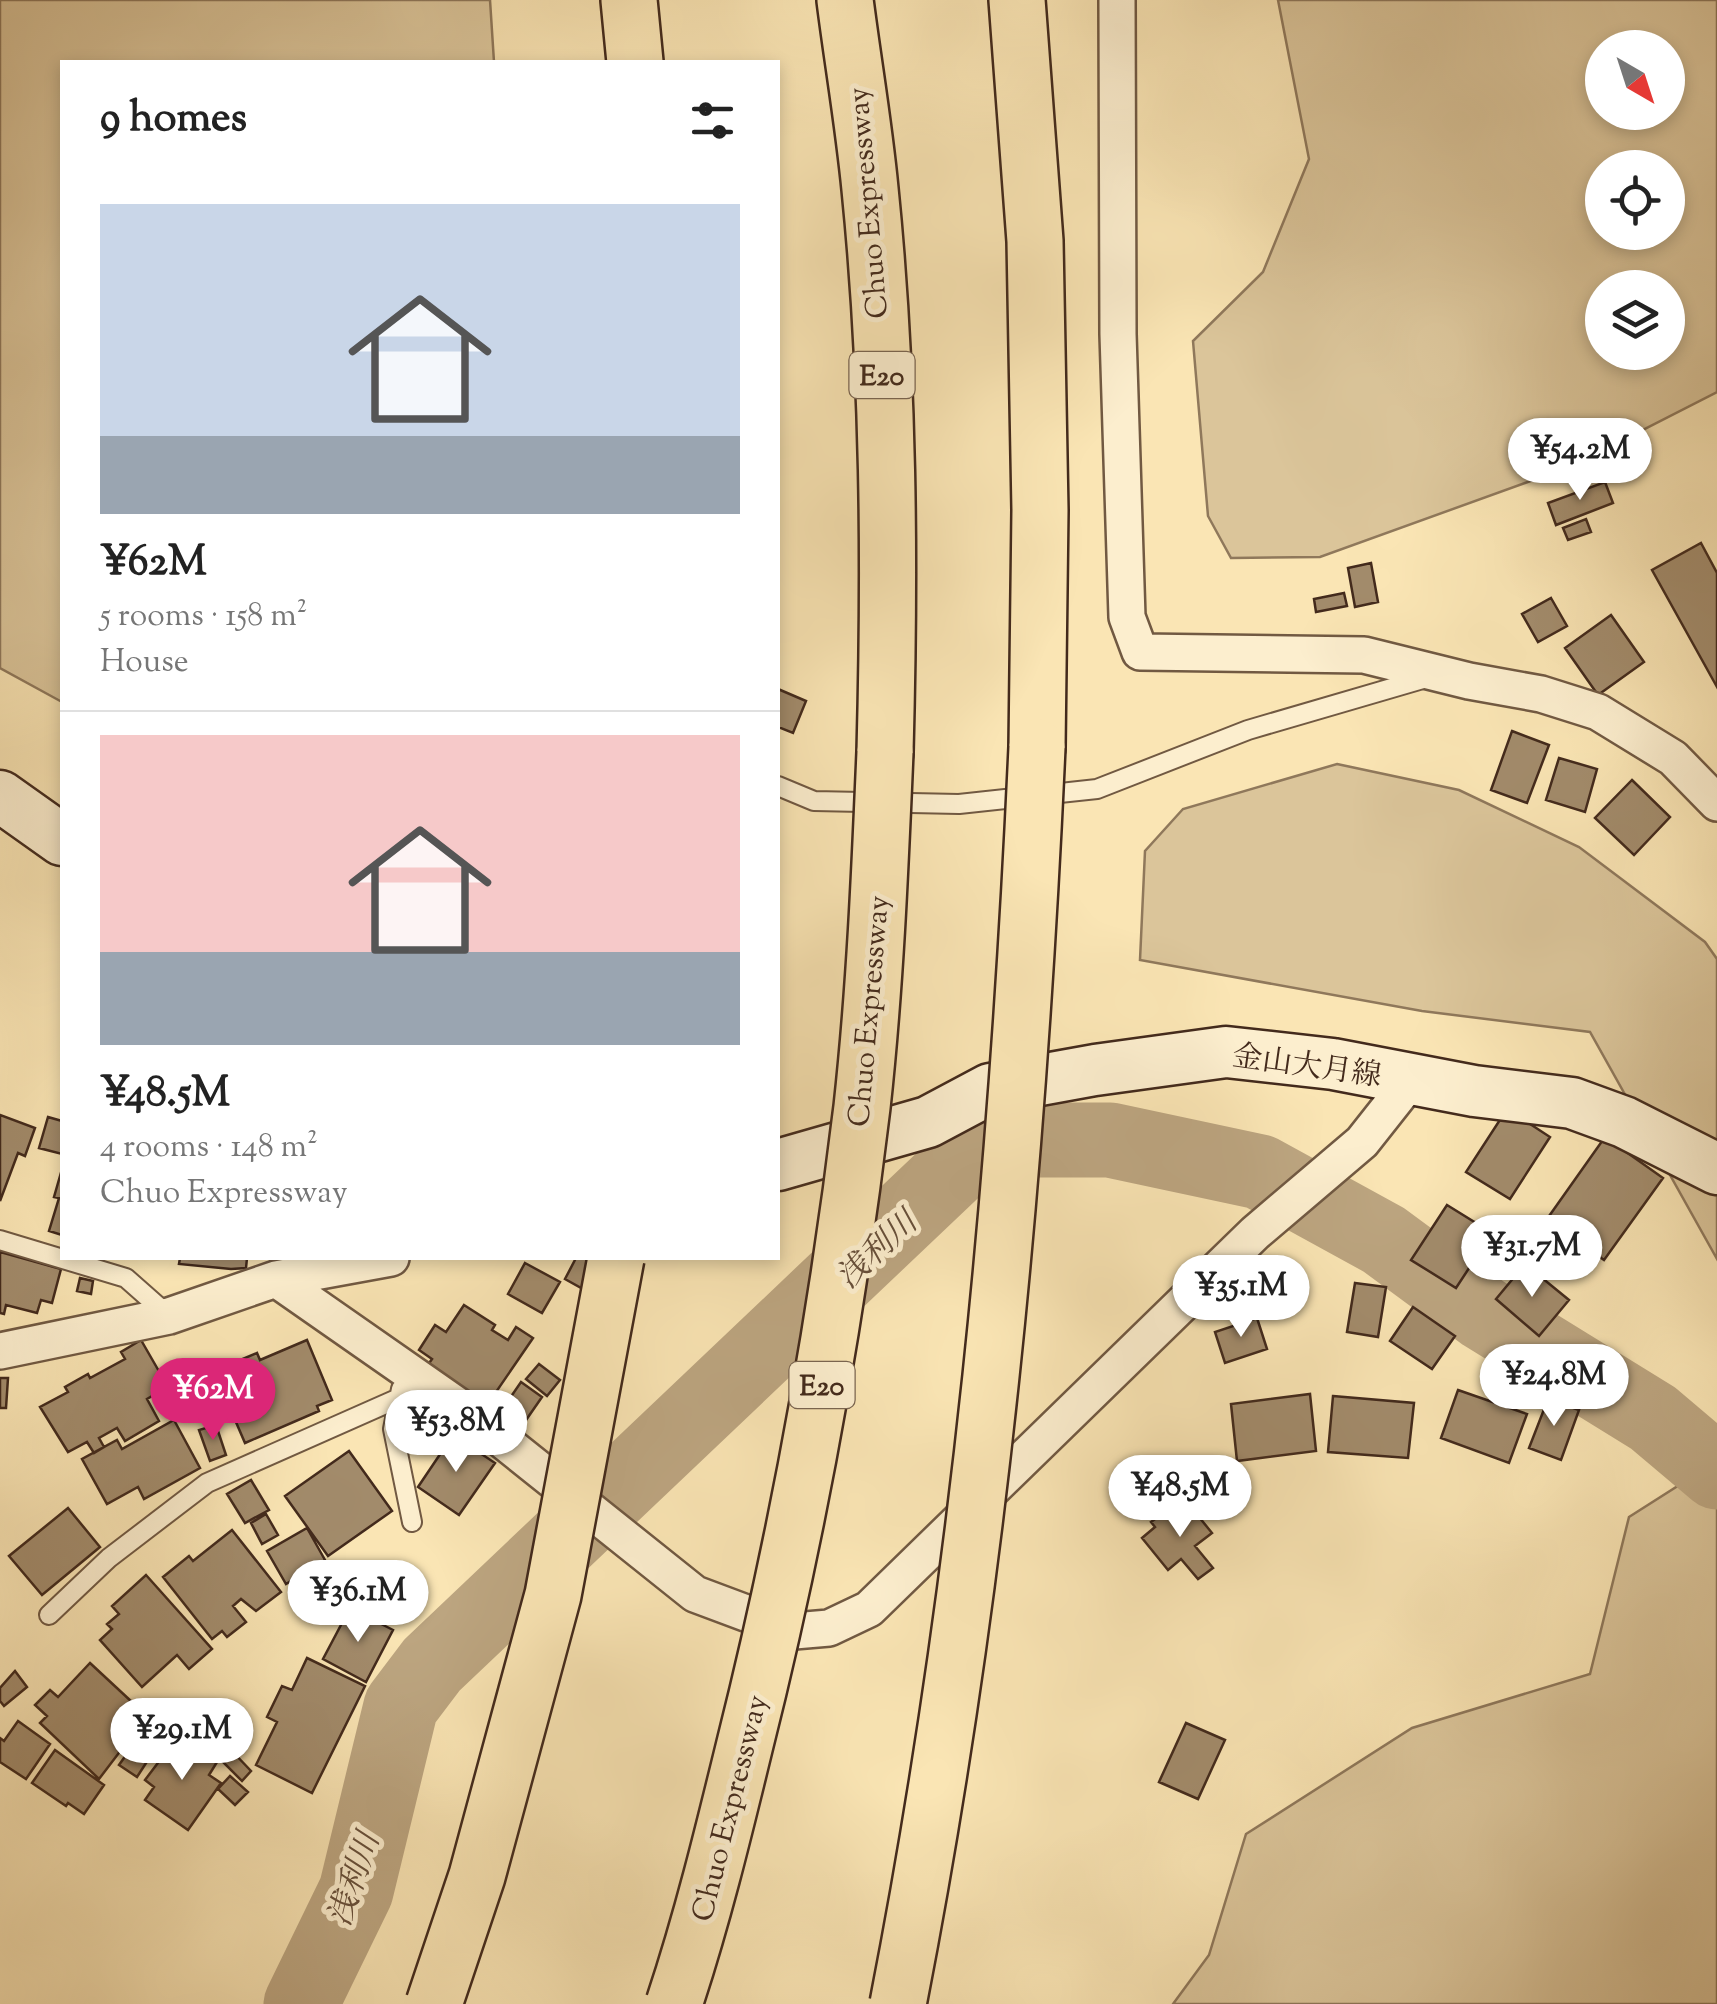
<!DOCTYPE html>
<html lang="en">
<head>
<meta charset="utf-8">
<style>
	:root { --surface:#fff; --page:#f6f6f6; --text:#222; --muted:#767676; --line:#e0e0e0; --accent:#db2777 }
	body { margin:0; font-family:"Sorts Mill Goudy","Noto Serif JP",serif; background:var(--page); color:var(--text); height:100vh; display:flex; flex-direction:column; font-size:38px; white-space:nowrap }
	* { box-sizing:border-box; margin:0 }
	p { font-size:32px; color:var(--muted) }
	.icon { flex:none; width:55px; height:55px; fill:none; stroke:currentColor; stroke-width:2; stroke-linecap:round; stroke-linejoin:round }
	.map { position:relative; flex:1; overflow:hidden }
	.panel { position:absolute; left:60px; top:60px; width:720px; height:1200px; display:flex; flex-direction:column; background:var(--surface); border-radius:0px; box-shadow:0 5px 15px #0003 }
	.panel>* { flex:none }
	.needle { width:65px; rotate:141deg }
	.buttons { position:absolute; left:1585px; top:30px; display:grid; gap:20px }
	.buttons a { display:grid; place-items:center; width:100px; height:100px; border-radius:50%; background:var(--surface); box-shadow:0 5px 15px #0003; font-size:50px }
	.price { position:absolute; translate:-50% -85px; padding:0 22px; border-radius:35px; background:#fff; color:#222; font-size:32px; line-height:65px; filter:drop-shadow(0 2px 5px #0008) }
	.price::after { content:''; position:absolute; left:50%; top:60px; width:30px; height:22px; margin-left:-15px; background:inherit; clip-path:polygon(0 0,100% 0,50% 100%) }
	.price.active { background:var(--accent); color:#fff }
	ul { padding:0; list-style:none }
	li { display:grid; align-content:center; gap:20px; height:530px; padding:0 40px }
	li+li { border-top:2px solid var(--line) }
	li span { display:grid; place-items:center; height:310px; border-radius:0px; color:#555 }
	li>.icon { margin-inline-start:auto }
	span .icon { width:180px; height:180px; fill:#fffc; stroke-width:1 }
	li b { font-size:42px }
	h2 { display:flex; justify-content:space-between; align-items:center; height:120px; padding:0 40px; font-size:42px }
	.map>svg:first-child { display:block }
</style>
</head>
<body>
<div class="map">
<svg width="1717" height="2004" viewBox="0 0 1717 2004">
	<rect width="100%" height="100%" fill="#fae5b4"/>
	<filter id="stains"><feTurbulence type="fractalNoise" baseFrequency=".002" numOctaves="4"/><feColorMatrix values="0 0 0 0 .2 0 0 0 0 .09 0 0 0 0 .02 0 0 0 .5 -.17"/></filter>
	<radialGradient id="worn" r=".72"><stop offset=".6" stop-color="#630" stop-opacity="0"/><stop offset="1" stop-color="#630" stop-opacity=".3"/></radialGradient>
	<path fill="#dbc59a" stroke="#8f785b" stroke-width="2.5" fill-rule="evenodd" d="M0 0H490L494 62H62V702L0 668Z
		M1278 0H1717V392L1572 466 1320 557 1231 558 1208 516 1193 341 1263 272 1309 159ZM1602 48H1668V112H1602ZM1602 168H1668V232H1602ZM1602 288H1668V352H1602Z
		M1337 764 1459 790 1579 847 1705 942 1717 959V1259L1590 1032 1422 1011 1140 960 1145 851 1183 809Z
		M1717 1461V2004H1173L1209 1955 1246 1834 1412 1728 1590 1674 1629 1517Z"/>
	<g fill="none" stroke-linecap="round" stroke-linejoin="round">
		<path stroke="#bca580" stroke-width="75" d="M301 2004 356 1891 401 1706 432 1665 969 1155 987 1146 1031 1140H1110L1260 1172 1384 1240 1483 1313 1653 1418 1717 1472"/>
	</g>
	<path fill="#a28b6b" stroke="#432a1c" stroke-width="2.5" d="M1605 482 1613 503 1556 525 1548 503Z
		M1586 519 1591 532 1568 540 1563 528Z
		M1701 543 1717 573V687L1652 570Z
		M1371 563 1378 602 1355 607 1348 568Z
		M1344 593 1347 606 1316 612 1314 599Z
		M1551 598 1567 626 1538 642 1522 614Z
		M1611 615 1644 662 1598 695 1565 648Z
		M778 689 806 701 793 733 778 727Z
		M1512 731 1549 745 1527 803 1491 790Z
		M1559 758 1597 769 1585 812 1546 800Z
		M1632 780 1670 817 1634 855 1595 818Z
		M1507 1109 1550 1137 1510 1199 1466 1172Z
		M0 1115 35 1128 25 1156 18 1153 0 1201Z
		M48 1117 62 1121V1154L39 1148Z
		M1605 1137 1663 1178 1604 1260 1547 1219Z
		M62 1169V1235L49 1231 59 1198 54 1197Z
		M1447 1205 1492 1233 1456 1288 1411 1260Z
		M0 1252 61 1269 52 1303 41 1300 37 1313 6 1305 4 1314 0 1313Z
		M180 1258H247L246 1268 231 1269 179 1264Z
		M576 1258H587L597 1263 583 1289 565 1279Z
		M525 1263 560 1282 542 1313 508 1294Z
		M1525 1264 1569 1300 1539 1336 1496 1299Z
		M80 1278 93 1281 91 1294 77 1291Z
		M1355 1283 1386 1287 1378 1337 1347 1332Z
		M464 1305 495 1325 492 1330 508 1340 516 1327 533 1338 481 1414 425 1369 432 1359 419 1350 435 1325 446 1332Z
		M1413 1307 1455 1336 1432 1369 1390 1341Z
		M1257 1318 1267 1349 1225 1363 1215 1332Z
		M141 1340 168 1387 147 1399 159 1421 125 1441 117 1428 99 1438 104 1447 94 1453 87 1442 68 1452 40 1407 68 1392 65 1387 88 1374 90 1378 125 1359 121 1352Z
		M307 1340 332 1400 317 1406 319 1411 245 1443 214 1371 257 1353 260 1360Z
		M539 1364 560 1380 547 1396 526 1379Z
		M0 1378H8L6 1408H0Z
		M521 1382 542 1397 515 1436 483 1414 498 1393 508 1401Z
		M1458 1390 1527 1414 1509 1463 1441 1438Z
		M1310 1394 1316 1451 1237 1461 1231 1404Z
		M1333 1396 1414 1403 1408 1458 1328 1452Z
		M1548 1399 1579 1410 1561 1460 1529 1448Z
		M174 1420 200 1468 144 1499 138 1487 107 1504 82 1459 117 1440 122 1449Z
		M216 1425 226 1455 210 1461 199 1430Z
		M453 1435 495 1463 459 1515 418 1487Z
		M349 1451 392 1511 328 1556 285 1496Z
		M251 1480 269 1510 245 1523 227 1494Z
		M1186 1501 1212 1533 1195 1546 1213 1568 1198 1579 1181 1559 1168 1570 1142 1538 1155 1527 1151 1522 1166 1511 1170 1515Z
		M68 1508 100 1547 42 1595 9 1556Z
		M266 1514 278 1535 262 1544 251 1523Z
		M307 1528 325 1560 286 1584 267 1551Z
		M232 1530 281 1592 256 1611 241 1599 233 1606 246 1622 227 1637 222 1631 212 1639 163 1577 189 1556 193 1561Z
		M146 1575 212 1649 189 1669 177 1655 142 1687 100 1640 112 1629 107 1624 119 1614 112 1606Z
		M350 1608 393 1630 366 1682 323 1659Z
		M307 1658 365 1686 312 1793 256 1765 277 1722 267 1717 282 1686 292 1690Z
		M90 1663 147 1716 99 1779 40 1723 47 1716 35 1705 50 1690 58 1697Z
		M15 1671 27 1687 4 1706 0 1701V1688Z
		M18 1721 50 1744 26 1779 0 1762V1738L4 1741Z
		M1186 1723 1225 1740 1198 1799 1159 1782Z
		M179 1735 217 1762 209 1775 221 1783 188 1830 145 1800 154 1787 145 1780Z
		M131 1748 148 1760 137 1777 119 1765Z
		M55 1750 104 1785 84 1814 68 1803 66 1806 32 1783Z
		M232 1751 251 1771 242 1781 222 1761Z
		M230 1776 248 1792 235 1805 218 1789Z"/>
	<g fill="none" stroke-linecap="round" stroke-linejoin="round">
		<g stroke="#715942" stroke-width="22">
			<path id="lane" d="M778 786 814 801 959 804 1097 789 1248 730 1426 678
				M0 1240 126 1278 169 1316
				M401 1389 393 1429 412 1522
				M49 1615 109 1558 207 1483 399 1398"/>
		</g>
		<g stroke="#715942" stroke-width="40">
			<path id="street" d="M1117 0 1118 334 1127 617 1140 652 1364 655 1469 681 1541 694 1598 712 1673 758 1717 803
				M276 1279 471 1415 695 1594 794 1631 829 1628 869 1609 1255 1233 1362 1142 1411 1080
				M0 1351 169 1316 276 1279 391 1258"/>
		</g>
		<g stroke="#432a1c" stroke-width="55">
			<path id="secondary" d="M0 796 62 840
				M778 1165 928 1122 990 1089 1095 1070 1226 1052 1333 1064 1474 1091 1572 1103 1624 1122 1717 1169"/>
		</g>
		<g stroke="#432a1c" stroke-width="60">
			<path id="highway" d="M629 0 635 62
				M845 0C853 63 864 126 870 189 889 376 890 564 885 752
				M1017 0 1035 241 1040 510 1037 747"/>
		</g>
		<use href="#lane" stroke="#fceece" stroke-width="18"/>
		<use href="#street" stroke="#fceece" stroke-width="35"/>
		<use href="#secondary" stroke="#fceece" stroke-width="50"/>
		<use href="#highway" stroke="#fae5b4" stroke-width="55"/>
		<g stroke="#432a1c" stroke-width="60" stroke-linecap="butt">
			<path id="highway-bridge" d="M434 2004 477 1876 553 1595 616 1258
				M674 2004C702 1920 723 1834 744 1748 797 1538 836 1323 862 1107 875 989 880 870 885 752
				M898 2004C979 1590 1018 1168 1037 747"/>
		</g>
		<use href="#highway-bridge" stroke="#fae5b4" stroke-width="55"/>
	</g>
	<g text-anchor="middle" stroke-width="10" stroke-linejoin="round" paint-order="stroke">
		<g fill="#fceece" stroke="#7a6551" stroke-width="2.5">
			<rect x="849.5" y="352" width="65" height="46" rx="8"/>
			<rect x="789.5" y="1362" width="65" height="46" rx="8"/>
		</g>
		<g font-size="28" font-weight="bold" fill="#432a1c">
			<text x="882" y="385">E20</text>
			<text x="822" y="1395">E20</text>
		</g>
		<g font-size="30" fill="#432a1c" stroke="#fceece">
			<text transform="translate(867 203) rotate(-95)" y="10">Chuo Expressway</text>
			<text transform="translate(868 1011) rotate(-85)" y="10">Chuo Expressway</text>
			<text transform="translate(1307 1065) rotate(8)" y="10">金山大月線</text>
			<text transform="translate(729 1808) rotate(-76)" y="10">Chuo Expressway</text>
		</g>
		<g font-size="32" font-style="italic" fill="#674f3a" stroke="#fceece">
			<text transform="translate(876 1249) rotate(-43)" y="11">浅利川</text>
			<text transform="translate(353 1879) rotate(-71)" y="11">浅利川</text>
		</g>
	</g>
	<rect width="100%" height="100%" filter="url(#stains)"/>
	<rect width="100%" height="100%" fill="url(#worn)"/>
</svg>
<div class="buttons">
<a><svg class="needle" viewBox="-14 -14 28 28"><path d="M0-13l5 13h-10z" fill="#e53935"/><path d="M0 13l5-13h-10z" fill="#767676"/></svg></a>
<a><svg class="icon" aria-label="locate" viewBox="0 0 24 24"><circle cx="12" cy="12" r="6"/><path d="M12 2v4M12 18v4M2 12h4M18 12h4"/></svg></a>
<a><svg class="icon" aria-label="layers" viewBox="0 0 24 24"><path d="M12 4l9 5-9 5-9-5zM3 14l9 5 9-5"/></svg></a>
</div>
<b class="price" style="left:1580px;top:503px">¥54.2M</b>
<b class="price" style="left:1532px;top:1300px">¥31.7M</b>
<b class="price" style="left:1241px;top:1340px">¥35.1M</b>
<b class="price" style="left:1554px;top:1429px">¥24.8M</b>
<b class="price active" style="left:213px;top:1443px">¥62M</b>
<b class="price" style="left:456px;top:1475px">¥53.8M</b>
<b class="price" style="left:1180px;top:1540px">¥48.5M</b>
<b class="price" style="left:358px;top:1645px">¥36.1M</b>
<b class="price" style="left:182px;top:1783px">¥29.1M</b>
<section class="panel">
<h2>9 homes<svg class="icon" aria-label="filters" viewBox="0 0 24 24"><path d="M4 7h16M4 17h16"/><circle cx="9" cy="7" r="2"/><circle cx="15" cy="17" r="2"/></svg></h2>
<ul>
<li><span style="background:linear-gradient(#c9d6e8 75%,#9aa5b1 0)"><svg class="icon" aria-label="home" viewBox="0 0 24 24"><path d="M3 11l9-7 9 7M6 9v11h12V9"/></svg></span><div><b>¥62M</b><p>5 rooms · 158 m²</p><p>House</p></div></li>
<li><span style="background:linear-gradient(#f6c9c9 70%,#9aa5b1 0)"><svg class="icon" aria-label="home" viewBox="0 0 24 24"><path d="M3 11l9-7 9 7M6 9v11h12V9"/></svg></span><div><b>¥48.5M</b><p>4 rooms · 148 m²</p><p>Chuo Expressway</p></div></li>
</ul>
</section>
</div>
</body>
</html>
